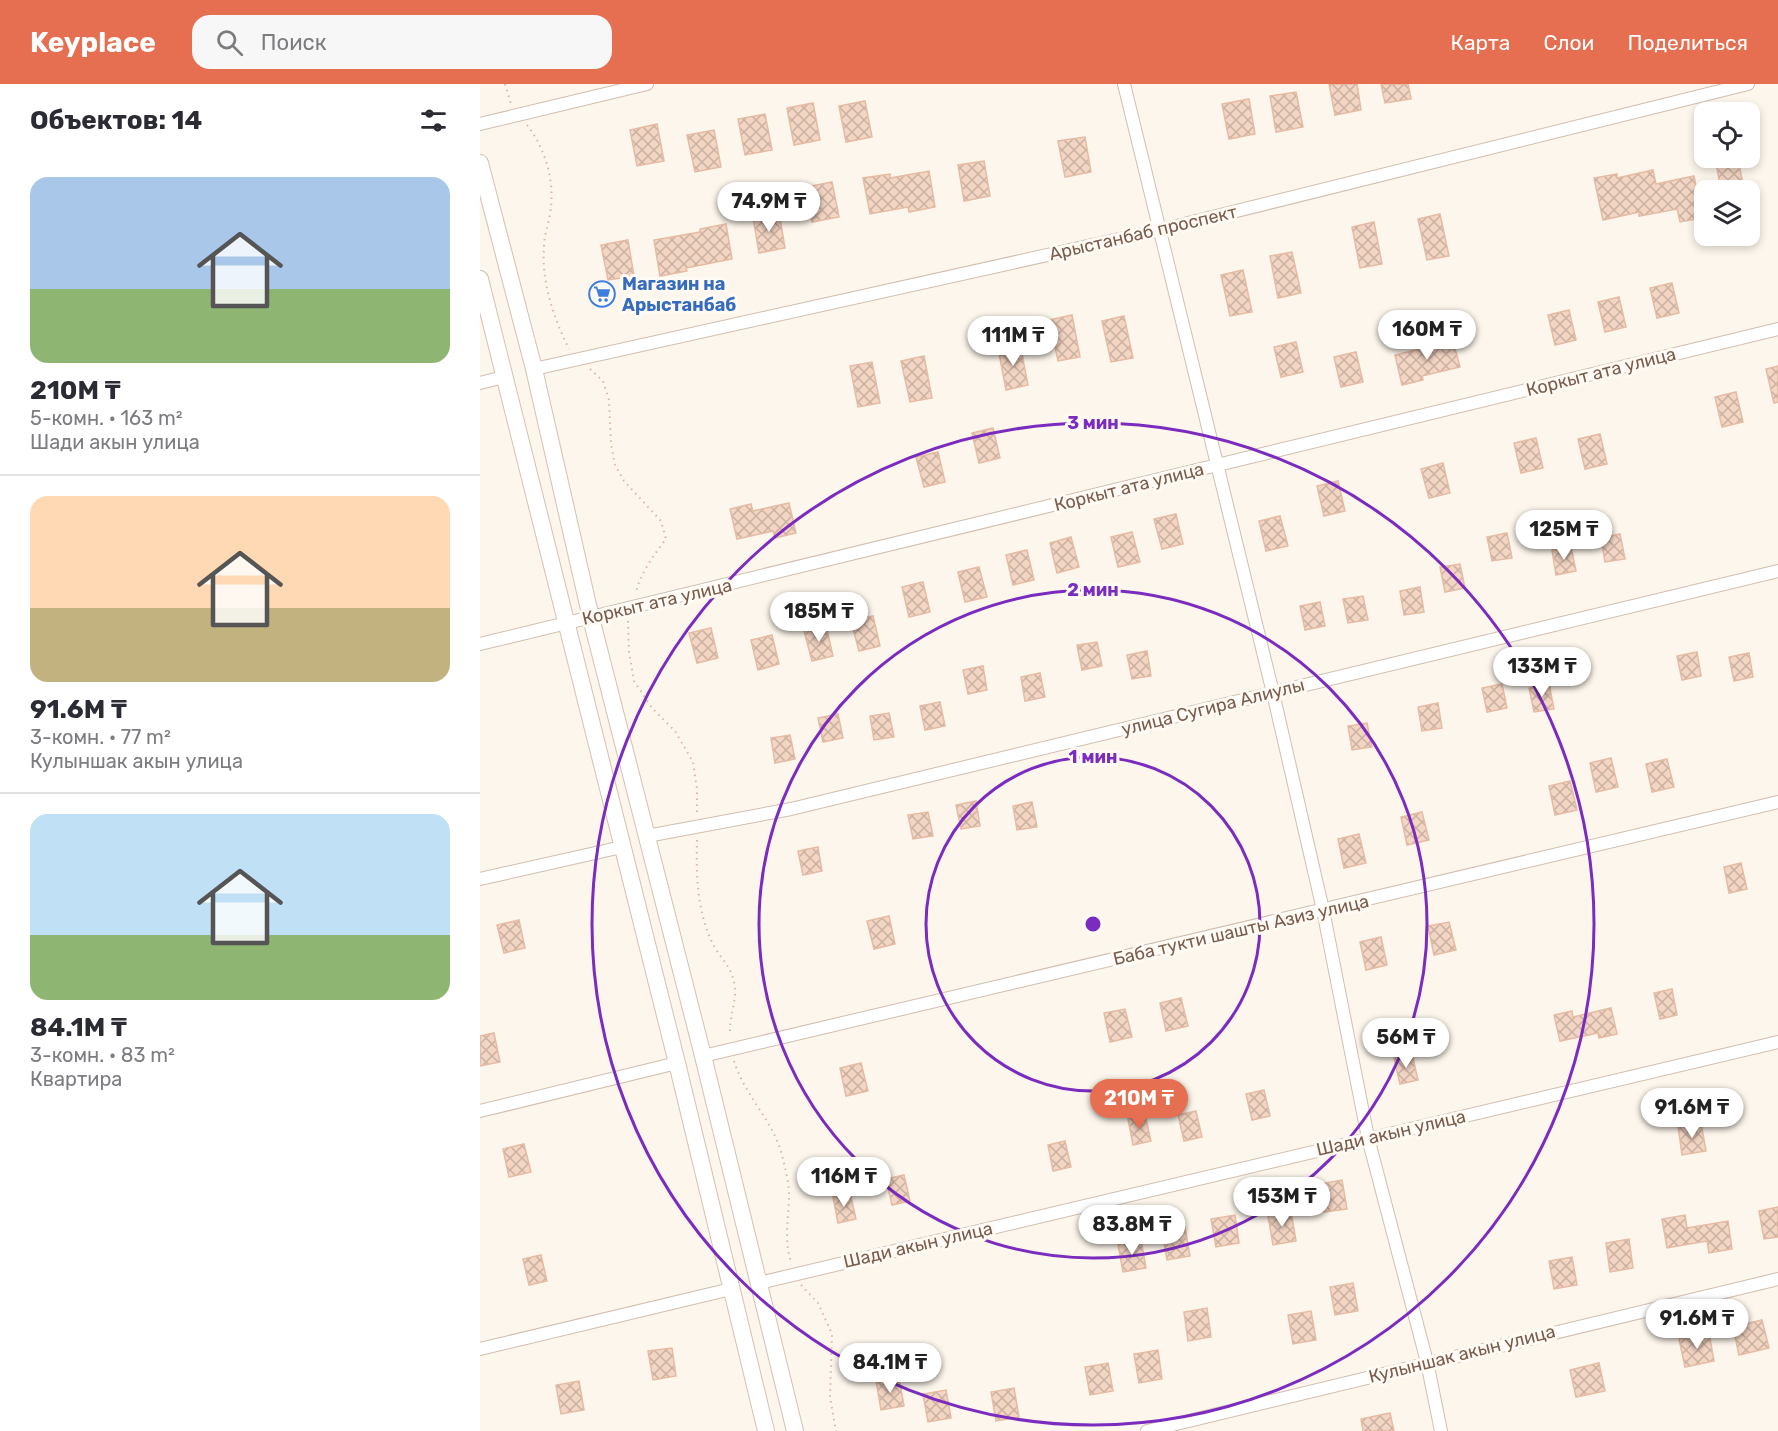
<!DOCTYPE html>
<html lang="ru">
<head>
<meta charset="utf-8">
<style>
	:root { --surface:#fff; --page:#f7f7f7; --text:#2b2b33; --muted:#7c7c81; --line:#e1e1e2; --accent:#e76f51 }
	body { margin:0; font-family:Rubik,sans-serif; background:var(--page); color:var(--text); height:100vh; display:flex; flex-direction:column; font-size:22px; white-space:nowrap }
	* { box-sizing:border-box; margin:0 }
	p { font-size:20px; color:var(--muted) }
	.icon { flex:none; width:33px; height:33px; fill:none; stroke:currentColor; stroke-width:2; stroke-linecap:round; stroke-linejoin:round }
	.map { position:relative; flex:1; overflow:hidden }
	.sheet { display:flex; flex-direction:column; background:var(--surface); width:480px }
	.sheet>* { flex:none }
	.buttons { position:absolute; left:1214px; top:18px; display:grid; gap:12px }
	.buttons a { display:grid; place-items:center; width:66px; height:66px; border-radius:12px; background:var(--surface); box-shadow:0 3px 9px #0003; font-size:30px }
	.price { position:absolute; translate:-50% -51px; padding:0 14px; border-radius:21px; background:#fff; color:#222; font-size:20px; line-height:39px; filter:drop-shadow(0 2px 3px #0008) }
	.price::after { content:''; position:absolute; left:50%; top:36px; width:18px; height:14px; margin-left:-9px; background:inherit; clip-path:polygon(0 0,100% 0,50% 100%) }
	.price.active { background:var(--accent); color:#fff }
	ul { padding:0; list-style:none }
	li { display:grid; align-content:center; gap:12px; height:318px; padding:0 30px }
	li+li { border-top:2px solid var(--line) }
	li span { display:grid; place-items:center; height:186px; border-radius:18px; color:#555 }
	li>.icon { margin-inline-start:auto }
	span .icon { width:108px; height:108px; fill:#fffc; stroke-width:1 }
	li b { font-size:26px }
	h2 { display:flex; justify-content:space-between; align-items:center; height:72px; padding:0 30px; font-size:26px }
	header { display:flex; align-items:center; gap:36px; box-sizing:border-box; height:84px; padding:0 30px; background:var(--accent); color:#fff }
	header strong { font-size:28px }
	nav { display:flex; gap:33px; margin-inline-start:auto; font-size:21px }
	.search { width:420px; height:54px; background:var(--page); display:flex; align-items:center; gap:15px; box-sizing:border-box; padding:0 21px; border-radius:18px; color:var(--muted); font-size:22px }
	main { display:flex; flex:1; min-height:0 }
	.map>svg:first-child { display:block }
</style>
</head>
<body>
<header>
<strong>Keyplace</strong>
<div class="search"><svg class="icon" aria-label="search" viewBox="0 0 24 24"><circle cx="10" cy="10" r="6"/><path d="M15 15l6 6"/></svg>Поиск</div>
<nav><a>Карта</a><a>Слои</a><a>Поделиться</a></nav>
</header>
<main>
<section class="sheet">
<h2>Объектов: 14<svg class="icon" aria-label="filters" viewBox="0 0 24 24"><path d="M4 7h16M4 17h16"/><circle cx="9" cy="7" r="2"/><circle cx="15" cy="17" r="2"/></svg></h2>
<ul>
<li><span style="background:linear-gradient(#a9c7e8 60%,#8fb573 0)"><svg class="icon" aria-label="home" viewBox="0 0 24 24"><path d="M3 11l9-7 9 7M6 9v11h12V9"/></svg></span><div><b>210M ₸</b><p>5-комн. · 163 m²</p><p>Шади акын улица</p></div></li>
<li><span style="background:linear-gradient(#ffd9b3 60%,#c2b280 0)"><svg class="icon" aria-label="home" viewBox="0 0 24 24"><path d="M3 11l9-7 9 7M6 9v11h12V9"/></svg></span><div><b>91.6M ₸</b><p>3-комн. · 77 m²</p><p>Кулыншак акын улица</p></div></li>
<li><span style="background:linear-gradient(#bfe0f5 65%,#8fb573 0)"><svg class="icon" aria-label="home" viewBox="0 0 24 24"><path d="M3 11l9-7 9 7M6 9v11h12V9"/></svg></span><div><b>84.1M ₸</b><p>3-комн. · 83 m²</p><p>Квартира</p></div></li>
</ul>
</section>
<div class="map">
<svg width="1298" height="1347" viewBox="0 0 1298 1347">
	<defs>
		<pattern id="building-cross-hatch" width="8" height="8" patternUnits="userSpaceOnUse" patternTransform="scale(1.5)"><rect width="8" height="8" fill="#f3d5c3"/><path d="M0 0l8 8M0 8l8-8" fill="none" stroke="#cab0a1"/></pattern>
	</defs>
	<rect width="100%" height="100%" fill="#fdf6ec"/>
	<path fill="url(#building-cross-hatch)" stroke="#e6bba3" stroke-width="1.5" d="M849 0H877L881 26 855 31Z
		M901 0H928L931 15 905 19Z
		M816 8 823 43 796 48 790 12Z
		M769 15 775 50 749 55 742 20Z
		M385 17 392 53 366 58 359 22Z
		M333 19 340 56 314 61 307 24Z
		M285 30 292 66 265 71 258 35Z
		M177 40 184 77 157 82 150 46Z
		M234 46 241 83 215 88 207 51Z
		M605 53 611 88 585 93 578 57Z
		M1258 75 1264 106H1241L1236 79Z
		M504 77 510 112 484 117 478 81Z
		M1173 86 1176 100 1214 92 1222 134 1200 138 1197 125 1159 132V128L1123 136 1114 94 1137 90V94Z
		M449 87 455 123 429 128 428 123 390 130 383 94 410 90V94Z
		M352 98 359 133 332 138 326 103Z
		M299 129 305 164 279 169 273 133Z
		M960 130 969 172 947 176 938 135Z
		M894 138 902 180 880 184 872 143Z
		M246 140 252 175 206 184 207 187 180 192 174 156 220 148V145Z
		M148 156 154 192 128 196 121 161Z
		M812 168 821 209 798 214 790 172Z
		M763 186 772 228 750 232 741 191Z
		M1192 199 1199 229 1177 234 1170 204Z
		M1139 213 1146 243 1125 248 1118 218Z
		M1089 226 1096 256 1075 261 1068 231Z
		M592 231 600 273 578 277 569 236Z
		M644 232 653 274 631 278 622 237Z
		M972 253 980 283 942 292 943 296 922 301 915 271 952 262 951 259Z
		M816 258 823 288 801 293 794 263Z
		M540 260 548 301 526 306 518 264Z
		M876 268 883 298 861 303 854 273Z
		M444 272 452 314 430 318 421 277Z
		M392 278 400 319 378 323 370 282Z
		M1298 282V318L1294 319 1286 285Z
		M1256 308 1263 338 1242 343 1235 313Z
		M513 344 520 374 499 379 492 349Z
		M1120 350 1127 380 1105 385 1098 355Z
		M1056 354 1063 384 1041 389 1034 359Z
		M458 368 465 398 444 403 436 373Z
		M963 379 970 409 949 414 941 385Z
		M858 397 865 427 844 432 837 402Z
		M309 419 316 449 295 454 293 447 257 455 250 425 271 420 273 427Z
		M696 430 703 460 682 465 674 435Z
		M800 432 808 462 786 467 779 437Z
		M652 448 660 478 638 483 631 453Z
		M1027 449 1032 474 1012 477 1007 453Z
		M1140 450 1145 475 1125 478 1121 454Z
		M591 453 599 483 577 489 570 459Z
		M1091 463 1096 487 1076 491 1072 466Z
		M547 466 554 496 533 501 526 471Z
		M980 480 985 504 965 508 960 483Z
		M499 483 507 513 485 518 478 488Z
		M443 498 450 528 429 533 422 503Z
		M940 503 944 528 924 531 920 507Z
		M883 512 888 536 868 539 863 515Z
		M840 518 845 542 825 546 820 522Z
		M393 532 400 562 379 567 371 537Z
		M346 542 353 572 332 577 324 547Z
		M231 544 238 574 217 579 209 549Z
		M292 551 299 580 278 586 271 556Z
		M617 558 622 582 602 586 597 561Z
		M667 567 671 592 652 595 647 571Z
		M1217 568 1221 592 1202 596 1197 572Z
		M1269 569 1273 593 1254 597 1249 573Z
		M503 582 507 606 488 610 483 586Z
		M560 589 565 613 545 617 541 593Z
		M1022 600 1027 624 1007 628 1002 604Z
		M1069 600 1074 625 1054 628 1049 604Z
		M460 618 465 642 445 646 440 622Z
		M958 619 962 644 942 647 938 623Z
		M409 629 414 653 394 656 390 632Z
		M358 630 363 654 343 658 338 634Z
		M887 639 892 663 872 666 868 642Z
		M310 651 315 675 295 679 291 654Z
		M1131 674 1138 703 1116 708 1110 679Z
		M1187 675 1194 703 1172 708 1166 680Z
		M1090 697 1097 726 1075 731 1069 702Z
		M496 717 500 742 481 745 476 721Z
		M552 718 557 743 537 746 533 722Z
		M448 728 453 752 433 755 428 731Z
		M942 728 949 756 927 761 921 733Z
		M879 750 886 779 864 784 858 755Z
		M338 763 342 787 323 791 318 767Z
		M1261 779 1267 805 1249 809 1244 783Z
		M409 832 415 860 394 865 387 837Z
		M39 836 45 864 24 869 17 841Z
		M969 838 976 866 954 871 948 842Z
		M901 853 907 881 886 886 880 858Z
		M1192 905 1197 931 1180 935 1174 909Z
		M701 914 708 942 686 947 680 919Z
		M1131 924 1137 950 1119 954 1118 949 1080 957 1074 931 1092 927 1093 933Z
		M645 925 652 953 630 958 624 929Z
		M14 949 20 978 0 982V952Z
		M932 970 938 996 920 1000 914 974Z
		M381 979 388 1007 366 1012 360 984Z
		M784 1006 790 1032 772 1036 766 1010Z
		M716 1027 722 1053 704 1057 698 1031Z
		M665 1031 671 1057 653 1061 648 1035Z
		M1221 1039 1226 1067 1202 1071 1198 1042Z
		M585 1057 591 1083 573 1087 568 1061Z
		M44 1060 51 1088 29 1093 23 1065Z
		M424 1091 430 1117 412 1121 406 1095Z
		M862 1096 867 1125 844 1128 839 1100Z
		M370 1109 376 1135 358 1139 353 1113Z
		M1298 1123V1153L1284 1155 1279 1127Z
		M811 1128 816 1157 793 1161 788 1132Z
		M755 1131 759 1159 736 1163 731 1135Z
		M1205 1131 1207 1144 1248 1137 1252 1165 1229 1169 1227 1157 1187 1164 1182 1135Z
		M705 1143 710 1172 687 1176 682 1147Z
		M1149 1155 1153 1184 1130 1188 1126 1159Z
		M661 1156 666 1184 643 1188 638 1160Z
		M61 1171 67 1197 49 1201 43 1175Z
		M1092 1173 1097 1201 1074 1205 1069 1177Z
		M873 1199 878 1227 855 1231 850 1203Z
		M727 1224 731 1253 708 1257 704 1228Z
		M831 1227 836 1256 813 1260 808 1231Z
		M1282 1236 1289 1264 1259 1271 1253 1243Z
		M1229 1249 1234 1277 1205 1283 1199 1255Z
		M192 1264 196 1292 173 1296 168 1267Z
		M678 1266 682 1295 659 1299 654 1270Z
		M628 1279 633 1307 610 1311 605 1283Z
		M1119 1279 1125 1307 1096 1313 1090 1286Z
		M419 1294 424 1322 401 1326 396 1297Z
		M99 1297 104 1326 81 1330 76 1301Z
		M534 1304 539 1333 516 1337 511 1308Z
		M466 1306 471 1334 448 1338 443 1310Z
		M910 1329 914 1347H883L881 1335Z"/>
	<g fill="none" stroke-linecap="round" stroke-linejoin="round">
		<g stroke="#d1beb0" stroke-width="14">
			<path id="street" d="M644 0 793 609 843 826 888 1054 947 1278 961 1347
				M0 40 167 0
				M54 285 680 146 1268 0
				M0 299 24 293
				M0 560 1298 245
				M167 752 311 725 1298 487
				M0 795 142 763
				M223 972 1298 718
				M0 1027 197 979
				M279 1199 1298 958
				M0 1265 251 1205
				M667 1347 1298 1195"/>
		</g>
		<g stroke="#d6c0b0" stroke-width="18">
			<path id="secondary" d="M0 79 54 285 111 534 223 972 315 1347
				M0 195 197 979 286 1347"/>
		</g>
		<path stroke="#d9b8a5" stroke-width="2" stroke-dasharray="1.5 4.5" stroke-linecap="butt" d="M25 0 31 20
			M47 41C65 64 74 95 71 123 70 136 64 150 64 163 61 197 74 235 89 265
			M110 285 123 297 129 316 131 360 135 381 144 397 181 437 186 455C174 471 161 488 156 508
			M148 537 149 568 154 597 172 624 195 647 213 678 217 705V729
			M217 756C216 789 217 825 231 856 239 875 253 881 255 905 256 919 249 934 250 951
			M254 977C265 1013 295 1038 303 1075 306 1087 309 1100 309 1112 309 1134 303 1158 312 1180
			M321 1201 338 1219 352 1250 350 1313 356 1347"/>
		<use href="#street" stroke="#fff" stroke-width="12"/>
		<use href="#secondary" stroke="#fff" stroke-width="16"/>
	</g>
	<g fill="none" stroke="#7b2cbf" stroke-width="3">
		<circle cx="613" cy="840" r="167"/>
		<circle cx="613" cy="840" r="334"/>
		<circle cx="613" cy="840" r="501"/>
	</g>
	<defs>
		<g id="supermarket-ring" transform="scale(1.35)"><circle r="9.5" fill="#fffaf3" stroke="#3f7fe0" stroke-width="1.5"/><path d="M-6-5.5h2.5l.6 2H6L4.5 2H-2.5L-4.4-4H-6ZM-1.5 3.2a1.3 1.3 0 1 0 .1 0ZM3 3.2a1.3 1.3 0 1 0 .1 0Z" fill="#3f7fe0"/></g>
	</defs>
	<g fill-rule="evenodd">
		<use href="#supermarket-ring" x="122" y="210"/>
	</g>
	<g text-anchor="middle" stroke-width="6" stroke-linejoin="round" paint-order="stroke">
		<g font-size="18" fill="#7a5c4d" stroke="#fffaf3">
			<text transform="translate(663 149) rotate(-13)" y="6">Арыстанбаб проспект</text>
			<text transform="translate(1121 288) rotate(-14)" y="6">Коркыт ата улица</text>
			<text transform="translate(649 403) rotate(-14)" y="6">Коркыт ата улица</text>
			<text transform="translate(177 518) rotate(-13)" y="6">Коркыт ата улица</text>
			<text transform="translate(733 623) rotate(-14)" y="6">улица Сугира Алиулы</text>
			<text transform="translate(761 846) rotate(-13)" y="6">Баба тукти шашты Азиз улица</text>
			<text transform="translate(911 1049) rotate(-13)" y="6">Шади акын улица</text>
			<text transform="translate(438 1161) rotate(-13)" y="6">Шади акын улица</text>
			<text transform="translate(982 1270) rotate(-14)" y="6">Кулыншак акын улица</text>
		</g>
		<g font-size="18" font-weight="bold" fill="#366cbe" stroke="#fffaf3" text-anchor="start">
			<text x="142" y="206">Магазин на<tspan x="142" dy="21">Арыстанбаб</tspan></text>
		</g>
	</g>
	<circle cx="613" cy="840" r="9" fill="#7b2cbf" stroke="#fffaf3" stroke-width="3"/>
	<g font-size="18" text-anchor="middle" font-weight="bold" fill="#7b2cbf" stroke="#fffaf3" stroke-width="6" stroke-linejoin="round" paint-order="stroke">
		<text x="613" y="345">3 мин</text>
		<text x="613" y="512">2 мин</text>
		<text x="613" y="679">1 мин</text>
	</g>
</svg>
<div class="buttons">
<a><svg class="icon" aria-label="locate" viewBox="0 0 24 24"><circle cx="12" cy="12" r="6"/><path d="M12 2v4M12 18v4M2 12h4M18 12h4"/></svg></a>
<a><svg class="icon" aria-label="layers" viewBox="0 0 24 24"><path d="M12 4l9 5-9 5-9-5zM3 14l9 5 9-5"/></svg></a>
</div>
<b class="price" style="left:289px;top:149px">74.9M ₸</b>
<b class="price" style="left:947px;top:277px">160M ₸</b>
<b class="price" style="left:533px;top:283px">111M ₸</b>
<b class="price" style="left:1084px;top:477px">125M ₸</b>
<b class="price" style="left:339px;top:559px">185M ₸</b>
<b class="price" style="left:1062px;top:614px">133M ₸</b>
<b class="price" style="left:926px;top:985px">56M ₸</b>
<b class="price active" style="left:659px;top:1046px">210M ₸</b>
<b class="price" style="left:1212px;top:1055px">91.6M ₸</b>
<b class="price" style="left:364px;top:1124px">116M ₸</b>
<b class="price" style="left:802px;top:1144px">153M ₸</b>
<b class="price" style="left:652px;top:1172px">83.8M ₸</b>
<b class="price" style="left:1217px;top:1266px">91.6M ₸</b>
<b class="price" style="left:410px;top:1310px">84.1M ₸</b>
</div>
</main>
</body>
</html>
